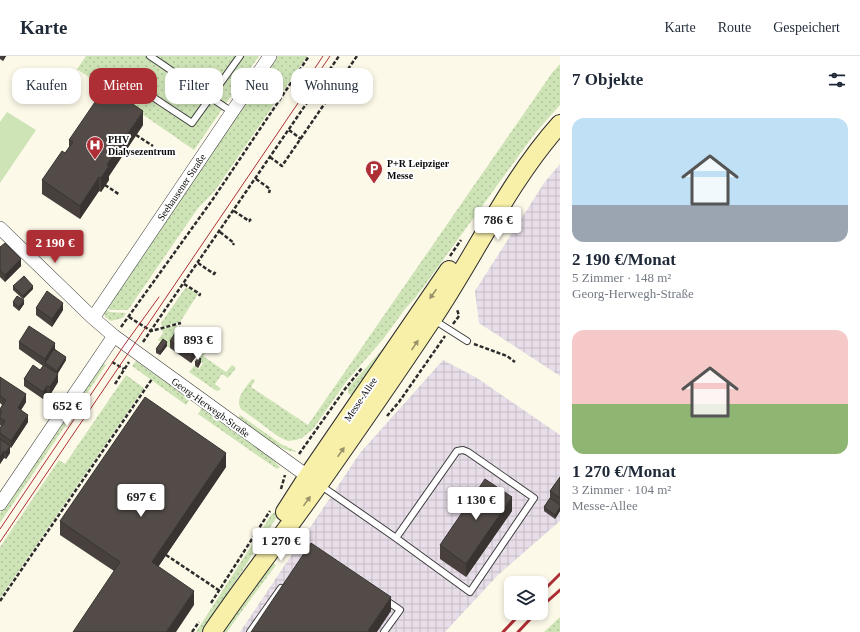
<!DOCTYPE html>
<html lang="de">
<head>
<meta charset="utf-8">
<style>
	:root { --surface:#fff; --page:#f6f6f7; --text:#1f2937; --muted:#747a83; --line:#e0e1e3; --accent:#ae2e35 }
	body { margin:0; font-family:"Times New Roman",serif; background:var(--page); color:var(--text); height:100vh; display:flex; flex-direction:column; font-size:15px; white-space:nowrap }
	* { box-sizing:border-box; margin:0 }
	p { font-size:13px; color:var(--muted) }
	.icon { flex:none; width:22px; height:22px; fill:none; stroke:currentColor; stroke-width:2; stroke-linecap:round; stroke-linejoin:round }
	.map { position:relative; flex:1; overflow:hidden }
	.side { display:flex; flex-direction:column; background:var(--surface); width:300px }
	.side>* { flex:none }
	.top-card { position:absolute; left:12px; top:12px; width:380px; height:36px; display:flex; gap:8px }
	.buttons { position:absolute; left:504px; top:520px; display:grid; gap:8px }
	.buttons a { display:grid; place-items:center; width:44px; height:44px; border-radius:8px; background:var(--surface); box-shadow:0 2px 6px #0003; font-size:20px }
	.price { position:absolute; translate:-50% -34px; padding:0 9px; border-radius:4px; background:#fff; color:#222; font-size:13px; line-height:26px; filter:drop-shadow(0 1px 2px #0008) }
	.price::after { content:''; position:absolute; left:50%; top:24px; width:12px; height:9px; margin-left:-6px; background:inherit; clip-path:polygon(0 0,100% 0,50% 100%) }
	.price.on { background:var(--accent); color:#fff }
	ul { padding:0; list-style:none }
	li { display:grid; align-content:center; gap:8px; height:212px; padding:0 12px }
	li span { display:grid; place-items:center; height:124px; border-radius:12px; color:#555 }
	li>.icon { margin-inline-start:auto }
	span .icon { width:72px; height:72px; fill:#fffc; stroke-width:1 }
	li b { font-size:17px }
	h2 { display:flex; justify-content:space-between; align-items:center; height:48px; padding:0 12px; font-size:17px }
	.chip { padding:0 14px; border-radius:12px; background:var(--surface); box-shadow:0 2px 6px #0003; font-size:14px; line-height:36px }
	.chip.on { background:var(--accent); color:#fff }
	header { display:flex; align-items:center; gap:24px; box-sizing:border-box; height:56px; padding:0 20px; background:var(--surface); border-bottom:1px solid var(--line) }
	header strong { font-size:19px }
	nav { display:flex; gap:22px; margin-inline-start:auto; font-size:14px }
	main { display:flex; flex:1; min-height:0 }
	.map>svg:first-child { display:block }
</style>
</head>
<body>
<header>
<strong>Karte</strong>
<nav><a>Karte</a><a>Route</a><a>Gespeichert</a></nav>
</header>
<main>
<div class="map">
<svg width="560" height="576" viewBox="0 0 560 576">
	<defs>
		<pattern id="industrial-grid" width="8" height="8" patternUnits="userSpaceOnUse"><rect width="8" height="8" fill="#e8dee9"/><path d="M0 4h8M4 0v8" fill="none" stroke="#c6bdc6"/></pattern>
		<pattern id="grass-dots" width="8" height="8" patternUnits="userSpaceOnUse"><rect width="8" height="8" fill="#cee4b6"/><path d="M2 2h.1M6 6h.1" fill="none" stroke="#b0c29b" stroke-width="1.8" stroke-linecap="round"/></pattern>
	</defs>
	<rect width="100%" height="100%" fill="#fdf9e9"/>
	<path fill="url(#industrial-grid)" d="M560 108V320L479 267 475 235 544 127Z
		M443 304 477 322 560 379V465L498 519 445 576H240L360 397Z"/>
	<path fill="url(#grass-dots)" d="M86 0H259L194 94 77 13Z
		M275 0H307L214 136 198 152 128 254H111L106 252Z
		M560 8V49L536 76 416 241 405 253 384 282 346 326 313 373 302 382 296 384 288 385 279 381 241 353C234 343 246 331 252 323L255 324 251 331 308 369 552 17Z
		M186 231 198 238 180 266 162 271 161 267Z
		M105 253 110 256 126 257 123 262 111 265 105 261 104 257Z
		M178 269 176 272 208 293 203 300 226 316 232 309 236 312 228 322 222 318 215 328 221 333 218 335 215 334 189 316 194 310 199 313 203 307 198 303 203 295 179 279 170 292 158 284 163 277 162 273Z
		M388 287 375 311 351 339 348 337V332Z
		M136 305 190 343 186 349 132 310Z
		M102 306 106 309 0 467V457Z
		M126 319 144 332 0 542V491L59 404 65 408Z
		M202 352 269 400 280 411 277 413 198 358Z
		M240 359 281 388 296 395V396C276 394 254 374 237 363Z
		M276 455H278V459L203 576H196L271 459Z
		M271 506 276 509C260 531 243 553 227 576H220Z
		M560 561V576H544Z"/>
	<path fill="#cee4b6" d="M7 56 36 74 0 127V66Z"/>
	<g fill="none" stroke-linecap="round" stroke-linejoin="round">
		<g stroke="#3d3d3d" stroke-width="8">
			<path id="service" d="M150 0 232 56
				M127 24 192 67 240 0
				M434 264 467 285
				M320 429 396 482 457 395 463 394 468 396 534 442 470 536 396 482
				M250 576 281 532
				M384 576 400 554 384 543"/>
		</g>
		<g stroke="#3d3d3d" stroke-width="14">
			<path id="minor" d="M0 172 93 262 114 280 314 425
				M93 262 270 0
				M0 448 114 280"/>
		</g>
		<g stroke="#2c2c2c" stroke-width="20">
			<path id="secondary" d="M285 456 308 420 449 214
				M212 576C246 526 284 478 319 428 357 374 395 319 431 265 475 200 508 126 560 68"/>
		</g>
		<path stroke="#2c2c2c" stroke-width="2.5" stroke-dasharray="4 2" stroke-linecap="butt" d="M289 74 301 83
			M136 79 153 90
			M270 101 282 110 357 0
			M256 123 270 133 269 137
			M105 129 120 139
			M234 155 249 165 251 163
			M220 176 234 187 233 189
			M450 200 461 184
			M198 207 214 218 216 215
			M184 228 200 238 199 240
			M129 261 151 275 181 267
			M453 268 459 260 457 253
			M121 271 213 143 309 0
			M143 286 339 0
			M474 288 507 300 515 306
			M112 306 124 313
			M115 328 129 306
			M387 360 399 346 445 280
			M299 398 345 333 362 312
			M281 433 285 419
			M166 499 220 535
			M0 545 152 323
			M211 547 270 455
			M192 576 199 566"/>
		<use href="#service" stroke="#fff" stroke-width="6"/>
		<use href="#minor" stroke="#fff" stroke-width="13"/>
		<use href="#secondary" stroke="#f8efa9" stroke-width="18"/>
		<path stroke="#ae2e35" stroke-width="1" d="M311 18 323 0
			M0 473 125 288 159 241
			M0 486 330 0"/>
		<path stroke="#ae2e35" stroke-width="3" d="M541 537 560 518
			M541 551 560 534
			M503 576 521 557
			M518 576 536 557"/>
	</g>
	<path fill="#47403d" d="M0 0H6L3 5 0 3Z
		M143 69 109 120V124L101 136 99 135 80 163 42 138V124L65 97 69 91V84Z
		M0 191 21 210 5 226 0 221Z
		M13 230 33 233 23 243 13 234Z
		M13 246 24 248 19 255 13 250Z
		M36 252 63 254 52 271 36 259Z
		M170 285 201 294 191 307 170 292Z
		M19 286 55 293 66 304 57 318 58 326 50 339 47 337 43 343 24 330V323L40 314 43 310 19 293Z
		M167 290 160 299 156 297V293Z
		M195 306H201L198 312 195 310Z
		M0 321 26 346 21 354 28 366 11 392 10 391V397L6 403 4 402 0 408V372L1 370 0 369V353L2 349 0 347Z
		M226 411 158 511 194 549 114 515 60 479V465Z
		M560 421V455L555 463 544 455V451L550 442V435Z
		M512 455 466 521 440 503V489Z"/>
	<path fill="#393432" d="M4 0H6L3 5V1Z
		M143 55V69L109 120V124L101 136V122L107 109Z
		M99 121V135L80 163V150Z
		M21 203V210L5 226V219Z
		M33 230V233L23 243V240Z
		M24 244V248L19 255V251Z
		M63 247V254L52 271V263Z
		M167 286V290L160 299V296Z
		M55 287V294L45 307V303Z
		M201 287V294L191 307V300Z
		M66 301V304L57 319V315Z
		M201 303V306L198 312V308Z
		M58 318V326L50 339V331Z
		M47 330V337L43 343V336Z
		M26 338V346L18 359V352Z
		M28 359V366L11 392V385Z
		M10 390V397L6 403V396Z
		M4 395V402L0 408V401Z
		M226 397V411L152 520V506Z
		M512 441V455L466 521V508Z
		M560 451V455L555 463V459Z
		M194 535V549L176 576H166Z
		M391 541V555L377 576H367Z"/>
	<path fill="#524b47" stroke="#393432" d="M106 30 143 55 107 109 109 110 101 122 99 121 80 150 42 124 62 95 65 97 73 86 69 84Z
		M5 187 21 203 5 219 0 214V191Z
		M24 220 33 230 23 240 13 230Z
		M47 235 63 247 52 263 36 252Z
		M17 240 24 244 19 251 13 246Z
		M29 270 55 287 45 303 19 286Z
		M179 271 201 287 191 300 170 285Z
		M163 283 167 286 160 296 156 293Z
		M54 293 66 301 57 315 45 307Z
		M199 301 201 303 198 308 195 306Z
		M33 309 40 314 44 309 58 318 50 331 47 330 43 336 24 323Z
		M0 321 26 338 18 352 28 359 11 385 0 377V372L5 365 0 362V359L2 356 0 354V353L6 344 0 340Z
		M145 341 226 397 152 506 194 535 166 576H73L120 506 60 465Z
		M0 383 10 390 6 396 4 395 0 401Z
		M560 421V442L550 435Z
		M485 423 512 441 466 508 440 489Z
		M550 442 560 449V451L555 459 544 451Z
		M311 487 391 541 367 576H251Z"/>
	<defs><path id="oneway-solid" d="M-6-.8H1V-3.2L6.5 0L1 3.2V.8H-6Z"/></defs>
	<g fill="#999369">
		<use href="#oneway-solid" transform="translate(433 238) rotate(125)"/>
		<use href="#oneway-solid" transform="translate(415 289) rotate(-56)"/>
		<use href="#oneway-solid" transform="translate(341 396) rotate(-55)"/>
		<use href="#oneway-solid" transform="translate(307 445) rotate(-54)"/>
	</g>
	<defs>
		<g id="hospital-pin" transform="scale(0.9)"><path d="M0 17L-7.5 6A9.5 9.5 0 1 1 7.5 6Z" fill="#ae2e35" stroke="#fff"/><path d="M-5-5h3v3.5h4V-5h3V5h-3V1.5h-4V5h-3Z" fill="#fff"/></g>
		<g id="parking-pin" transform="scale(0.9)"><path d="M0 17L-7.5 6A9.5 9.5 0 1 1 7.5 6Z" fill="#ae2e35" stroke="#fff"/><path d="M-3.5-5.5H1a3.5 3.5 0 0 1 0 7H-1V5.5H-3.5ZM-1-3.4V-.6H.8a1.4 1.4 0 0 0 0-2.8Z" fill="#fff"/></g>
	</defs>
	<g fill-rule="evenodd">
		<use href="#hospital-pin" x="95" y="89"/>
		<use href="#parking-pin" x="374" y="113"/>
	</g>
	<g text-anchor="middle" stroke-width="4" stroke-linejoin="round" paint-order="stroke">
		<g font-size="10" font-weight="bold" fill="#0a0a0a" stroke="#fff" text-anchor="start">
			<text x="108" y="87">PHV<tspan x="108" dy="12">Dialysezentrum</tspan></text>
			<text x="387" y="111">P+R Leipziger<tspan x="387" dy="12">Messe</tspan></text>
		</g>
		<g font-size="10" fill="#0a0a0a" stroke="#fff">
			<text transform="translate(181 131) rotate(-56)" y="4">Seehausener Straße</text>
			<text transform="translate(360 343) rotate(-56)" y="4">Messe-Allee</text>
			<text transform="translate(211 351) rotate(36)" y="4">Georg-Herwegh-Straße</text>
		</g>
	</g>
</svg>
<div class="buttons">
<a><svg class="icon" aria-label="layers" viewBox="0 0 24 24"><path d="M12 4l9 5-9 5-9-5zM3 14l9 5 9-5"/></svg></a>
</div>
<b class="price" style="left:498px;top:185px">786 €</b>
<b class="price on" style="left:55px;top:208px">2 190 €</b>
<b class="price" style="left:198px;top:305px">893 €</b>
<b class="price" style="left:67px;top:371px">652 €</b>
<b class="price" style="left:141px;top:462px">697 €</b>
<b class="price" style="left:476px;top:465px">1 130 €</b>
<b class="price" style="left:281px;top:506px">1 270 €</b>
<div class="top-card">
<a class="chip">Kaufen</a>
<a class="chip on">Mieten</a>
<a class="chip">Filter</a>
<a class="chip">Neu</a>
<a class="chip">Wohnung</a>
</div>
</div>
<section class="side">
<h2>7 Objekte<svg class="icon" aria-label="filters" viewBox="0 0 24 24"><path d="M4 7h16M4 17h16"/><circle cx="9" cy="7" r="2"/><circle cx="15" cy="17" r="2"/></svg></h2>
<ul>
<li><span style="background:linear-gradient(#bfe0f5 70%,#9aa5b1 0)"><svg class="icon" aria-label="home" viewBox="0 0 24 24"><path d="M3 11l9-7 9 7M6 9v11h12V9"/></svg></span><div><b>2 190 €/Monat</b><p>5 Zimmer · 148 m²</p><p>Georg-Herwegh-Straße</p></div></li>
<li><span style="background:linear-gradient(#f6c9c9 60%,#8fb573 0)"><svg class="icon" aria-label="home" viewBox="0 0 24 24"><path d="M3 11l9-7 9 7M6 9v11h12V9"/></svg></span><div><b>1 270 €/Monat</b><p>3 Zimmer · 104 m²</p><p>Messe-Allee</p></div></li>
</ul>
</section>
</main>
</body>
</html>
